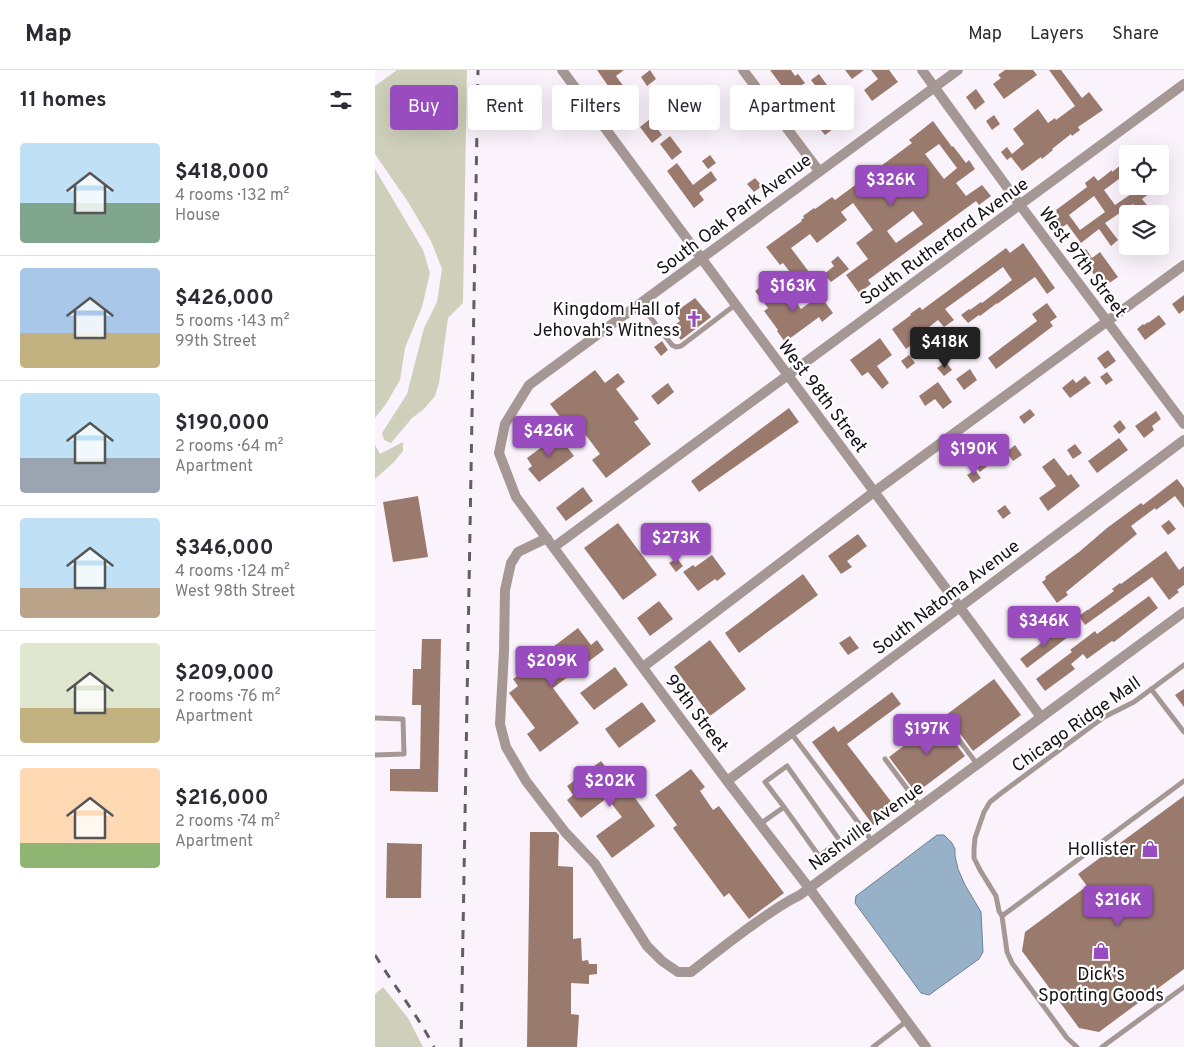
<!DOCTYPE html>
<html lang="en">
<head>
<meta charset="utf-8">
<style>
	:root { --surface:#fff; --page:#f2f2f3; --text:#2b2b33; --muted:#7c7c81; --line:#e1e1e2; --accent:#984cbd }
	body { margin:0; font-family:Overpass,sans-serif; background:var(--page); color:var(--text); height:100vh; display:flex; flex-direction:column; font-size:19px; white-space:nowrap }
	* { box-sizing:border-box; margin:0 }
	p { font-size:16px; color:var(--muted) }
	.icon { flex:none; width:28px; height:28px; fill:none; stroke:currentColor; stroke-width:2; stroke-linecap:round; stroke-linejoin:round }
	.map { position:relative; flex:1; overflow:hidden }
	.panel { display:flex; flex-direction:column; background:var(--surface); width:375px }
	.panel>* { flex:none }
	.top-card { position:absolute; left:15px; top:15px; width:475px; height:45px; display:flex; gap:10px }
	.buttons { position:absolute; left:744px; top:75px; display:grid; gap:10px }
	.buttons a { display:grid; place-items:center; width:50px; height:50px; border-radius:5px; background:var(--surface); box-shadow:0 5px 20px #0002; font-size:25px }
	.price { position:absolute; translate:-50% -42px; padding:0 11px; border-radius:5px; background:var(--accent); color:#fff; font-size:16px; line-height:32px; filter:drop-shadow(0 1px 2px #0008) }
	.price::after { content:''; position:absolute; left:50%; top:30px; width:15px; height:11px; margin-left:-8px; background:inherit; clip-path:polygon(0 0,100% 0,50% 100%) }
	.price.selected { background:#222; color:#fff }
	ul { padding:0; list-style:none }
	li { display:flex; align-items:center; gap:15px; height:125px; padding:0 20px }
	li+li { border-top:1px solid var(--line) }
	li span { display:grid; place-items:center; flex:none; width:140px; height:100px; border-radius:5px; color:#555 }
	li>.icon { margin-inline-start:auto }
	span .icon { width:60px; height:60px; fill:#fffc; stroke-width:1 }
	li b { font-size:21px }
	h2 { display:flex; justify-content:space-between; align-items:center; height:60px; padding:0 20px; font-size:21px }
	.pill { padding:0 18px; border-radius:5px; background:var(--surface); box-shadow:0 5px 20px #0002; font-size:18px; line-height:45px }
	.pill.selected { background:var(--accent); color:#fff }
	header { display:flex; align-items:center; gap:30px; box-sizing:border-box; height:70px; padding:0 25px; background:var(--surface); border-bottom:1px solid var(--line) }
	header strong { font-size:24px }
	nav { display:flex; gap:28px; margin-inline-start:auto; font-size:18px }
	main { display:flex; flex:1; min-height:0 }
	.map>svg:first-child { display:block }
</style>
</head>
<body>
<header>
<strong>Map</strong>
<nav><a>Map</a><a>Layers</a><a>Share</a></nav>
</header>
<main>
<section class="panel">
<h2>11 homes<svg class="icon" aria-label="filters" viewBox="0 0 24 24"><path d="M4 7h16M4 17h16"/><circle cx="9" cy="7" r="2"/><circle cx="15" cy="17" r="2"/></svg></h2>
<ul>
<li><span style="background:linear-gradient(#bfe0f5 60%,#7fa58c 0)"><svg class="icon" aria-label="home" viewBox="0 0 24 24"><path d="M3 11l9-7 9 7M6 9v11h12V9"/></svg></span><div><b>$418,000</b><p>4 rooms · 132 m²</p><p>House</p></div></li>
<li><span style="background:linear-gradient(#a9c7e8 65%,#c2b280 0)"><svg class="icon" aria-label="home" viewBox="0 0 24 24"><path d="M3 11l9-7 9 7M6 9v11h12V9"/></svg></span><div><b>$426,000</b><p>5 rooms · 143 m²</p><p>99th Street</p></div></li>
<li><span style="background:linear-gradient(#bfe0f5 65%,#9aa5b1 0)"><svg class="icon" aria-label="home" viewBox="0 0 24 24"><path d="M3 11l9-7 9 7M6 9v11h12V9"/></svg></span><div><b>$190,000</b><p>2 rooms · 64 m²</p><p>Apartment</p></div></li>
<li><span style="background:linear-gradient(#bfe0f5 70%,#b9a48a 0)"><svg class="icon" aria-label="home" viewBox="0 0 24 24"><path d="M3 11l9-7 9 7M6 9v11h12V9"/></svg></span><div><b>$346,000</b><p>4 rooms · 124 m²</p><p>West 98th Street</p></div></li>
<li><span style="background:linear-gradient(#dfe7d0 65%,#c2b280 0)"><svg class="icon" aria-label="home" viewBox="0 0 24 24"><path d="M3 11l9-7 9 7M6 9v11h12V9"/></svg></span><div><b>$209,000</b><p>2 rooms · 76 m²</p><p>Apartment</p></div></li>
<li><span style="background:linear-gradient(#ffd9b3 75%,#8fb573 0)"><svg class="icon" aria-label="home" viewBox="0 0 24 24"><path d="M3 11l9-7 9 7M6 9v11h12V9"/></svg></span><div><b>$216,000</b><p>2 rooms · 74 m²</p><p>Apartment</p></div></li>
</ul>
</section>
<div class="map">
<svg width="809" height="977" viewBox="0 0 809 977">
	<rect width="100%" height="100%" fill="#fbf3fc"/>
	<path fill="#ced0bb" d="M22 0H92L88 233 73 248 64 313 60 326 48 340 37 348 16 373 9 370 7 363 32 324 49 258 62 232 67 199 56 171 33 132 0 84V16Z
		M0 99 48 180 55 203 47 237 30 278 25 310 11 334 0 348Z
		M28 372V381L19 392 0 409V375L5 384Z
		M8 917 33 948 48 977H0V924Z"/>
	<path fill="#97b1c9" stroke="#718194" d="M562 765H569L577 773 580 779V786L583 799 590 815 606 842 608 882 604 889 554 925 546 923 480 833 481 826Z"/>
	<path fill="#9b7a6e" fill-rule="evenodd" d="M222 0H249L241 6 255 25 245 33Z
		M275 0 281 9 272 16 266 7Z
		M395 0H416L420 6 423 4 430 13 424 17 436 35 448 26 436 10 444 4 466 34 465 35 474 47 450 65 438 50 434 53Z
		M470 0H489L477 9Z
		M496 0H514L523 12 497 31 489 20 503 9Z
		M630 0H658L662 5 629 29 618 14 626 8 623 5Z
		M674 0H686L707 28 714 22 728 40 703 57 705 60 697 66 696 64 677 79 678 80 667 89 666 87 647 101 636 87 632 90 626 82 632 77 637 84 649 74 638 59 663 39 673 53 680 48 681 50 700 36Z
		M601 19 610 32 600 40 591 27Z
		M339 34 345 42 337 48 331 40Z
		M619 45 625 54 617 60 611 51Z
		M275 49 287 65 277 73 265 57Z
		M558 51 577 77 578 76 591 93 594 90 600 99 581 113 591 126 607 115 616 126 604 135 601 131 493 210 496 214 484 223 471 205 493 189 481 173 498 160 478 133 466 142 472 150 442 173 435 164 416 178 443 214 435 220 422 203 418 206 408 193 405 195 391 177 427 151 426 150 429 148 428 146 439 138 440 139 457 127 460 130 537 73 534 70ZM564 74 582 98 569 109 550 84ZM538 141 548 154 521 173 512 161Z
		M295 66 307 82 297 90 285 74Z
		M335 85 341 93 333 99 327 91Z
		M752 90V103L729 120 740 135 768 116H770L775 123 767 129 779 144H765L758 134 730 153 743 170 736 176 724 159 706 173 692 154 686 158 677 146 682 142 681 140 712 117 710 113 719 106 723 111 737 100V102ZM719 126 730 142 705 160 694 145Z
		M302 93 318 115 336 101 342 110 324 123 329 130 319 138 292 101Z
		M380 108 387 116 379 122 372 114Z
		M648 173 680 218 672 224 660 207 622 234V233L605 246 604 245 593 253 586 245 594 239 595 240 606 232 607 233 637 210 628 197 570 239 579 250 569 257 563 250 549 261 557 271 549 277 543 270 531 279 517 259 536 245 535 244 545 237 547 240 631 178 635 183Z
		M711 179 717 188 725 182 743 207 730 216 725 209 723 210 710 192 708 194 702 186Z
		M463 186 474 199 456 212 449 204 459 196 456 192Z
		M388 215 401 233 414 223 426 239 445 225 458 243 447 252 444 247 410 272 402 261 403 260 389 241 393 238 380 221Z
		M809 225V240L804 244 797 234Z
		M320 228 336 247 306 270 296 258 305 251 299 243Z
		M672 233 682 247 675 252 678 256 621 299 613 288 662 251 657 244Z
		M784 245 791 254 770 270 762 259 768 254 769 255 773 252V253Z
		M505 268 517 285 502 296 514 313 507 319 493 302 487 306 475 290Z
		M287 271 293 280 286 286 279 277Z
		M598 273 605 281 596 287 590 279Z
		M733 280 741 291 730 299 722 288Z
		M534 285 540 293 532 299 526 291Z
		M571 292 577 300 569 306 562 298Z
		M595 299 602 310 589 320 581 309Z
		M220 300 230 313 243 303 250 312 241 319 264 349 259 352 276 374 231 408 217 390 225 384 207 360 206 361 196 347 189 352 175 334Z
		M732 302 738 310 731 315 725 307Z
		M710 306 716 313 695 328 687 318 698 309 701 313Z
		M563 312 577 332 568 339 560 329 550 336 544 326Z
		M293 313 299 322 283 335 276 326Z
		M414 338 424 352 324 422 316 411Z
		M655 339 660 345 649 354 644 347Z
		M781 341 786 349 777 356 779 360 769 368 760 356Z
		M745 350 751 358 744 364 738 356Z
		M183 365 199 386 164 412 153 399 157 396 152 388Z
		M621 366 630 378 612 391 615 394 605 402 593 386Z
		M744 368 753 380 722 403 713 391Z
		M700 374 707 383 698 389 692 380Z
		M640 375 647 385 638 391 631 382Z
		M679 388 693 406 696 404 705 416 673 441 664 428 681 416 667 397Z
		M600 400 606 408 598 413 592 405Z
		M802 409 809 418V438L800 426 781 440 780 438 756 456 762 464 691 522 693 525 682 533 667 512 671 509 670 507 704 482 732 458 766 433 768 435Z
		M208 417 218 431 191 451 181 438Z
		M43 426 53 487 18 492 8 432Z
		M630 435 636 443 628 449 622 441Z
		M794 450 801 459 793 465 786 456Z
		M243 453 282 505 248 530 209 478Z
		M483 464 492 476 472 491 477 497 466 504 453 486Z
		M791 481 804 500 809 496V515L802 520 804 522 794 530 777 507 710 555 704 546 712 540H713L739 521 737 519 745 513 746 514Z
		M337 485 351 504 342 511 340 509 323 521 308 502 318 495 320 497Z
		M302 488 308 496 301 502 294 493Z
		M428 504 443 525 364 583 350 563Z
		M774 526 783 538 739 572 737 571 712 589 708 584 696 594 700 599 670 621 661 609 697 582 695 580 720 561 722 564Z
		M284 531 298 549 275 566 262 548Z
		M203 558 216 575 222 570 229 580 178 618 204 653 165 682 152 664 160 658 134 623 143 616 138 609 171 584 170 583Z
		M686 558 693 567 652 598 645 589Z
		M475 566 484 578 473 585 464 573Z
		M47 569H66L63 722 15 721V699H45L46 635H37L38 599H46Z
		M335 570 371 619 335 646 299 597Z
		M240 597 253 615 219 640 205 623Z
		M619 609 646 645 598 681 571 645Z
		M809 619V637L800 625Z
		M517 622 526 634 472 674 521 738 498 755 437 672 459 656 463 662Z
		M267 632 281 651 244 678 230 659Z
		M563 650 590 686 541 723 514 687Z
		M226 691 254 728 258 725 280 756 237 788 221 766 247 747 232 728 206 748 192 730 198 725 192 716Z
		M316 699 330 717 325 721 338 740 344 736 409 823 374 849 354 823 349 827 298 758 302 755 280 725Z
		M809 726V899L724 962 704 958 647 881 650 862 712 816 703 804Z
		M155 762H181L184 765 183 796 198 797V869L206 868 207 891 213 890 214 894H222V904L214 905V914L196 913V944L204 945 202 977H152Z
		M12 773 47 774 46 828H11Z"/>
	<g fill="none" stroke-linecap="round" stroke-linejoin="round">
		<path stroke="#a59894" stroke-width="5" d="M265 234 297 275 301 277 306 276 360 235
			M776 619 809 662
			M567 647 602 694
			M0 648 28 649 29 684 0 685
			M416 663 497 771
			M510 689 545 736
			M385 754 409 737 390 712 412 696 465 771 444 786 409 737
			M627 846 809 711
			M498 977 532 951
			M702 977 692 968 637 893 632 882 627 846 624 841 621 826 605 800 599 788V779L600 768 609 742 615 732 625 724 729 647 759 632 809 595
			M727 977 809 917"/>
		<path stroke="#a59894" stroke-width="10" d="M187 0 666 647
			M368 0 444 101
			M547 0 645 135 809 354
			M172 468 143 482 136 493 130 520 129 582 125 654 131 677 151 711 190 762 220 794 272 876 287 891 303 902H316C335 887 353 873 372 859 389 847 406 834 425 825L809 542
			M179 477 809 14
			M268 597 499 422 809 195
			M352 711 809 370
			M551 977 434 818 352 711 141 427 124 383 130 354 154 315 583 0"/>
		<path stroke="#645d65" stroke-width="3" stroke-dasharray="9 9" stroke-linecap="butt" d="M0 885C19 916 42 944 59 977
			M86 977 103 0"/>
	</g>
	<defs>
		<g id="church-bare" transform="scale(1.35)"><path d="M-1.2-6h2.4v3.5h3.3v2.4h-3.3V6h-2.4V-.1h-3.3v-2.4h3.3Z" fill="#984cbd" stroke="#fff" stroke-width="2.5" paint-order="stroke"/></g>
		<g id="shop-bare" transform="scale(1.35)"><path d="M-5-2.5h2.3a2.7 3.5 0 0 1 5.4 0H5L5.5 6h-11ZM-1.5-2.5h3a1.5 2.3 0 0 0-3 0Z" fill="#984cbd" stroke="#fff" stroke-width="2.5" paint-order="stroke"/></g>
	</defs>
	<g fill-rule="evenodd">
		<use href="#church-bare" x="319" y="249"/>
		<use href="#shop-bare" x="775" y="779"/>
		<use href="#shop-bare" x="726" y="881"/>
	</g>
	<g text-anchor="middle" stroke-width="4.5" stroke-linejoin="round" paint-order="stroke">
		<g font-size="18" fill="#171119" stroke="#fff">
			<text transform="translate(359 144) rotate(-37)" y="6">South Oak Park Avenue</text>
			<text transform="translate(569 171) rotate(-36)" y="6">South Rutherford Avenue</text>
			<text transform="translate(708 192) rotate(53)" y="6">West 97th Street</text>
			<text transform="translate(448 326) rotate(53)" y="6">West 98th Street</text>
			<text transform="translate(571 527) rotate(-37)" y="6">South Natoma Avenue</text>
			<text transform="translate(322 643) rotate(53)" y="6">99th Street</text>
			<text transform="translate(701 654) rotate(-35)" y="6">Chicago Ridge Mall</text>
			<text transform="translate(491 756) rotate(-36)" y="6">Nashville Avenue</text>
		</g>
		<g font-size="18" fill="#171119" stroke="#fff" text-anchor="end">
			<text x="305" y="245">Kingdom Hall of<tspan x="305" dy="21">Jehovah's Witness</tspan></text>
			<text x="761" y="785">Hollister</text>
			<text x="726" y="910" text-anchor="middle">Dick's<tspan x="726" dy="21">Sporting Goods</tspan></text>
		</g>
	</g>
</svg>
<div class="buttons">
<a><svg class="icon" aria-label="locate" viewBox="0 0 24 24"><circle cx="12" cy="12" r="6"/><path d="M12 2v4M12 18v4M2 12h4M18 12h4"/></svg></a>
<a><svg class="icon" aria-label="layers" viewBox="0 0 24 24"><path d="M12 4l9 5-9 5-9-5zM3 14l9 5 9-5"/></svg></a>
</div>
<b class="price" style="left:516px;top:137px">$326K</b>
<b class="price" style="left:418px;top:243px">$163K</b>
<b class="price selected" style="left:570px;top:299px">$418K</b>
<b class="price" style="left:174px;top:388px">$426K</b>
<b class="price" style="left:599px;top:406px">$190K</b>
<b class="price" style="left:301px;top:495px">$273K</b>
<b class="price" style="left:669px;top:578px">$346K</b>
<b class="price" style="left:177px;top:618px">$209K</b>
<b class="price" style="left:552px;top:686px">$197K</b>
<b class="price" style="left:235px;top:738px">$202K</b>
<b class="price" style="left:743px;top:857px">$216K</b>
<div class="top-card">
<a class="pill selected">Buy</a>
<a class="pill">Rent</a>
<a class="pill">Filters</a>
<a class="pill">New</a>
<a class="pill">Apartment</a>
</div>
</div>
</main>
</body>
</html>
